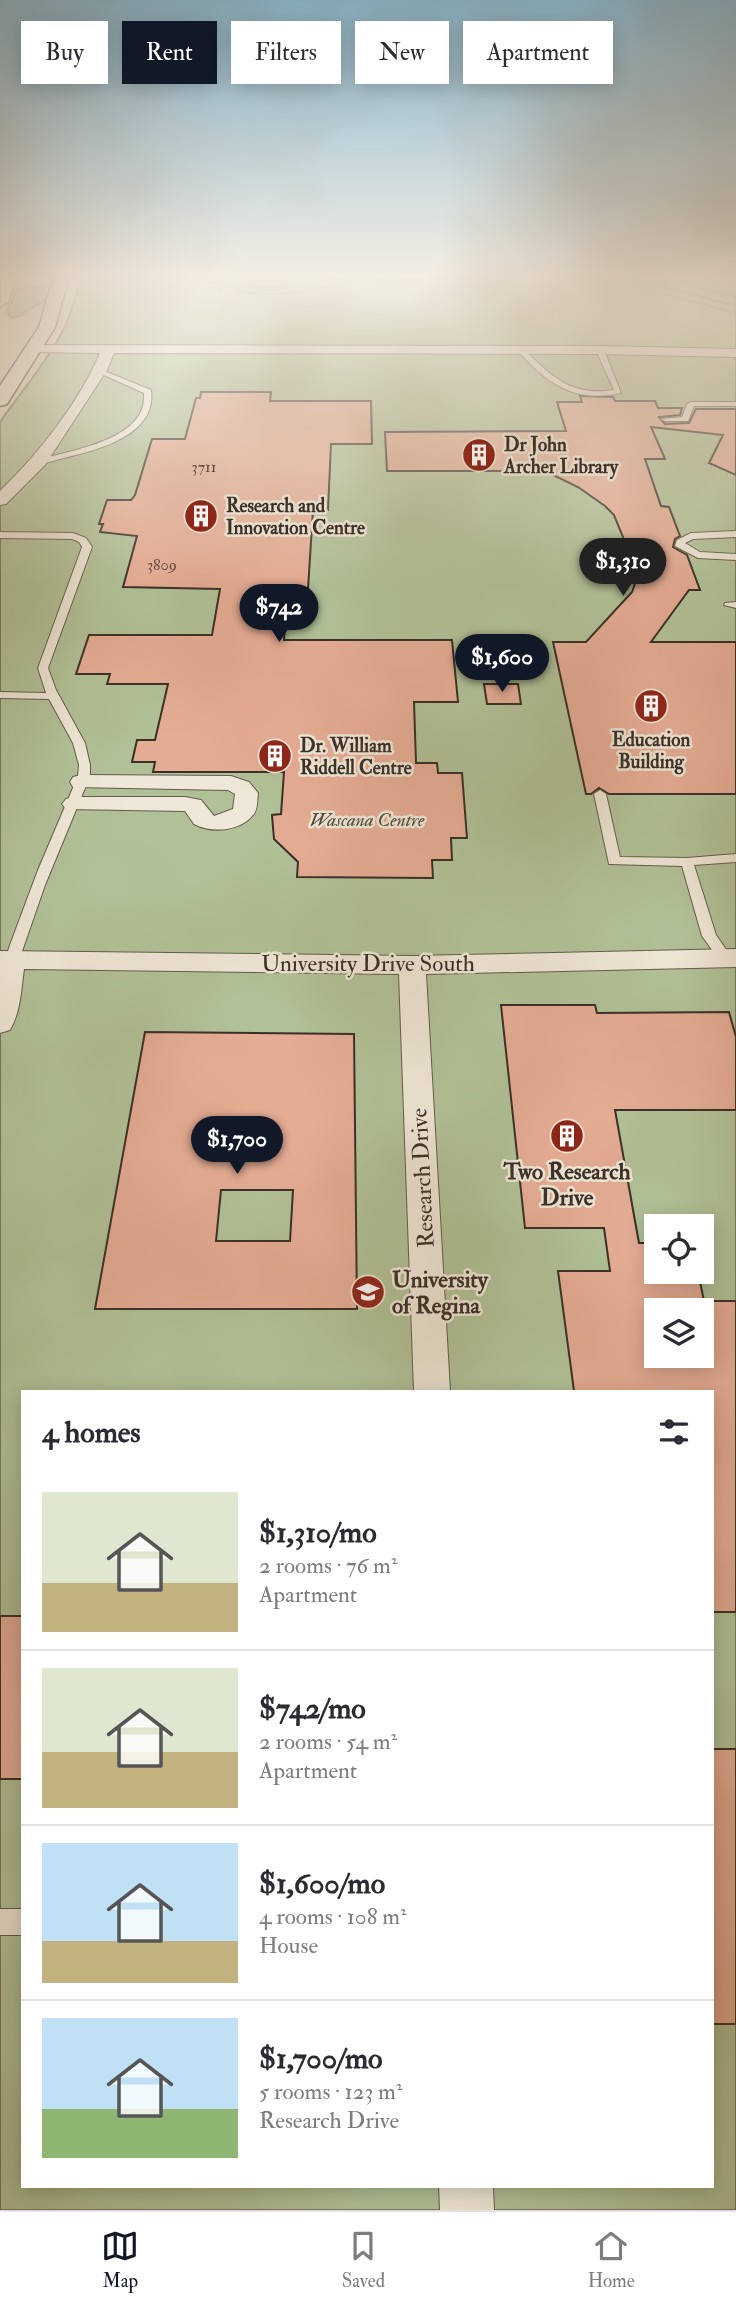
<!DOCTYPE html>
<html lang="en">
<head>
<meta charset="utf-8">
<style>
	:root { --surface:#fff; --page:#f2f2f3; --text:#2b2b33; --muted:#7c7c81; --line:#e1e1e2; --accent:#111827 }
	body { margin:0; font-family:"IM FELL Double Pica",serif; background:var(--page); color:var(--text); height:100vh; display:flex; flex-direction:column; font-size:26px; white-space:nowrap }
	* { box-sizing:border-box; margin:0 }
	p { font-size:23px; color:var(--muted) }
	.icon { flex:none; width:38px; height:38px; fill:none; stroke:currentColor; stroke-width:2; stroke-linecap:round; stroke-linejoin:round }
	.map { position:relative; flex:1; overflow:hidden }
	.side { position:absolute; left:21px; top:1390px; width:693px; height:798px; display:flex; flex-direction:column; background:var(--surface); border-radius:0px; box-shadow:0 4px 18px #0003 }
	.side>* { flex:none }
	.guide { position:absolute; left:21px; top:21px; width:695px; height:63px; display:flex; gap:14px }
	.fabs { position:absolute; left:644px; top:1214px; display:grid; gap:14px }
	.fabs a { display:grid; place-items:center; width:70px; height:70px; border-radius:0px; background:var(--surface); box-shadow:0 4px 18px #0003; font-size:35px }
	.price { position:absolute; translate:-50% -60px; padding:0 16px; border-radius:24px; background:var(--accent); color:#fff; font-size:23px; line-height:46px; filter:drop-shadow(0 2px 4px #0008) }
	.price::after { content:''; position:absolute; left:50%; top:42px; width:21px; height:16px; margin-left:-10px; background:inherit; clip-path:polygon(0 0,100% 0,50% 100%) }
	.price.current { background:#222; color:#fff }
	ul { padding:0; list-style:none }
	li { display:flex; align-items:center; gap:21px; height:175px; padding:0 21px }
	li+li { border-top:2px solid var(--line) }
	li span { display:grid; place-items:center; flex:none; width:196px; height:140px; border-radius:0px; color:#555 }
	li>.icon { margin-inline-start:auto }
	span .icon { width:84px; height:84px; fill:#fffc; stroke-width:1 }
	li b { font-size:30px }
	h2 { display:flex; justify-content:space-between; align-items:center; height:84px; padding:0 21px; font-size:30px }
	.chip { padding:0 24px; border-radius:0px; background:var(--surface); box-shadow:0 4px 18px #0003; font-size:24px; line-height:63px }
	.chip.current { background:var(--accent); color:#fff }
	.dock { display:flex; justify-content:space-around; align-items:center; height:98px; border-top:2px solid var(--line); background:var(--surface); font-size:19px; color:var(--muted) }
	.dock a { display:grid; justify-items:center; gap:4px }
	.dock .current { color:var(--accent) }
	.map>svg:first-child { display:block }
</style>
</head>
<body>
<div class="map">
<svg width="736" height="2210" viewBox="0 0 736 2210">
	<rect width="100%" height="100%" fill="#e7dac2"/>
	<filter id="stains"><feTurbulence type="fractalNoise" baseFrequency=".00286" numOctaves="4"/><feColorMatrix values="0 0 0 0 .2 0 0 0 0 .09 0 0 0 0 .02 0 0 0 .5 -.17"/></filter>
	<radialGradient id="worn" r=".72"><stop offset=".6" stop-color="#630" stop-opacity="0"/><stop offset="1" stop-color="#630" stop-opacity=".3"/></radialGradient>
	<path fill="#b1c197" stroke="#767860" stroke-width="2" fill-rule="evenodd" d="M79 276H736V2210H0V422C31 377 75 333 79 276ZM656 1227H702V1272H656ZM656 1311H702V1356H656ZM23 1391H712V2186H23Z
		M41 286 47 294 46 300 24 312 23 315 11 318 7 311 17 290Z"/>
	<path fill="#98bbad" stroke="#728378" stroke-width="2" d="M181 276H400L284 294H258L236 290 230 284 198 283Z
		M572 276H736V313L623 283Z"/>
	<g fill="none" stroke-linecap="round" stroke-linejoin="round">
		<path stroke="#69756a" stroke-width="2" d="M200 276 231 277 240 283 258 287H283L353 276
			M624 276 736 306
			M658 276 736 297"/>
		<path stroke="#728378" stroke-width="3.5" d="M219 290 230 284"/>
	</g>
	<path fill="#e5ac94" stroke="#3a2f28" stroke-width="2" fill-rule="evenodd" d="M201 392H271L270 401H371L372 444H331L328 510H313L308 589H288L284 640H452L458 702H414L416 763H437L438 773H462L467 838H451L452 860H432L433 878 297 877 298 862 274 839 272 815 281 814 284 772H153L155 762H132L137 740H155L168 684H107L110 674H76L89 635H212L220 589 123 587 137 536 100 532 103 524H99L107 500H131L135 495 152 439H185L196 398H200Z
		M580 396 613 397 615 401H655L658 408H682L680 415 659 417 665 424 689 423 696 409H736V475L709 463 723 435 651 427 665 459H645L661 506 669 507 680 536 675 539 673 547 687 555 700 590H689L651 642H736V794H609L599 788 591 794H586L553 642H586L632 592 636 581 623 537 614 515 605 506 578 487 545 471H387L385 432 566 431 557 402H582Z
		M484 684H518L521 704H487Z
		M501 1005H595L597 1013 729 1012 736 1037V1110H615L639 1243H656V1272H698L704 1301H736V1612H712V1391H574L558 1271H610L604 1228H525ZM656 1311H702V1356H656Z
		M145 1032 354 1034 357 1309H95ZM221 1190H293L290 1241H216Z
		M0 1616H23V1779H0Z
		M712 1749H736V2024H712Z"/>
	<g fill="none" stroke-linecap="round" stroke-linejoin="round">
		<g stroke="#655a4e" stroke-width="2">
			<path id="lane" d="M600 348 604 350 621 393C573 403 548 384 517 350L523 349C552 376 571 397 614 390L596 350Z
				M97 368 151 390C157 434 101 449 68 457 58 459 47 464 36 464V460C66 452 130 442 142 409 144 405 144 398 144 393L97 372Z
				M691 402H736V406H694L688 421H665L661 419 682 417 687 404Z
				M736 531V537L693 539 685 543 700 552 736 554V560L698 558 675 546 677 540 691 533Z
				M0 532 73 533 86 538 92 547 48 668 56 690 85 743 90 765V776L45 885 19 960 12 965 5 960 10 945 38 870 78 776 79 765 73 743 49 699 0 698V692L46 693 38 668 82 547 79 542 72 539 0 538Z
				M736 602V608L724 605 725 603Z
				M600 790 606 794 620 857 687 858 736 854V862L694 865 716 935 732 958 730 961H720L702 936 682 866 609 864 594 794Z
				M0 1909H23V1935H0Z"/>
		</g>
		<g stroke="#655a4e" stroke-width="2">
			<path id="street" d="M34 345 600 346 736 349V357L600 354 114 353 107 370 45 465 6 504 0 505V491C39 453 79 403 100 353L29 352 27 349Z
				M81 775 231 776 249 782 258 793C257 800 258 810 253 815 240 832 211 833 194 824L185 811 66 809 62 804 66 799 74 797H185L201 800 214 816 233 809 235 794 228 790 73 787 70 782 73 777Z
				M736 949V967L426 974 450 1391H414L399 974 24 969C21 990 21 1011 10 1030L0 1033V951L412 956Z
				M439 2186H493L494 2210H440Z"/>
		</g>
		<g stroke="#3a2f28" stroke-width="3">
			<path id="secondary" d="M2 276H17L8 302 0 307Z
				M54 276H69L55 327 7 404 0 406V386L39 327Z"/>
		</g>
		<use href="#lane" fill="#efe7d7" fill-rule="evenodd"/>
		<use href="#street" fill="#efe7d7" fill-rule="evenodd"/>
		<use href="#secondary" fill="#efe7d7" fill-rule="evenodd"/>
	</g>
	<linearGradient id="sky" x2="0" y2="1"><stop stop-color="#88b7d0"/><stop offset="0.47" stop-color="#f4eee4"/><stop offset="1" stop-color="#f4eee4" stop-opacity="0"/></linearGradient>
	<rect width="736" height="586" fill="url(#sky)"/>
	<defs>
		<g id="building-disc" transform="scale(1.75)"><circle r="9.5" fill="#8f2418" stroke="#efe7d7"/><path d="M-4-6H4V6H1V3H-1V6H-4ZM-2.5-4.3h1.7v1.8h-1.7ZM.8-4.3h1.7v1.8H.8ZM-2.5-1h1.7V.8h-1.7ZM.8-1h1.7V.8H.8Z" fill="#fff"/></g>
		<g id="university-disc" transform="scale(1.75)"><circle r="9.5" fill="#8f2418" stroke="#efe7d7"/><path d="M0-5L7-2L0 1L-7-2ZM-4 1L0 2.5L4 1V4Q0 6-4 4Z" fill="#fff"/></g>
	</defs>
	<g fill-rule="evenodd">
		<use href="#building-disc" x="479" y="455"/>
		<use href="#building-disc" x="201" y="516"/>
		<use href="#building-disc" x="651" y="706"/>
		<use href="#building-disc" x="275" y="756"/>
		<use href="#building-disc" x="567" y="1136"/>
		<use href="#university-disc" x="368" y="1292"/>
	</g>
	<g text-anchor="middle" stroke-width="5" stroke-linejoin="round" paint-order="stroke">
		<g font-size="16" fill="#654e43">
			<text x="204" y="472">3711</text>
			<text x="162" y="570">3809</text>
		</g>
		<g font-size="19" font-weight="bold" fill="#3a2f28" stroke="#efe7d7" text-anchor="start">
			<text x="504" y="451">Dr John<tspan x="504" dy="22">Archer Library</tspan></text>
			<text x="226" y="512">Research and<tspan x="226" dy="22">Innovation Centre</tspan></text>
			<text x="651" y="746" text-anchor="middle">Education<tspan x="651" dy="22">Building</tspan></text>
			<text x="300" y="752">Dr. William<tspan x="300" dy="22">Riddell Centre</tspan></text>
		</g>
		<g font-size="19" font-style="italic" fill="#524c3e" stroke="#efe7d7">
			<text x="367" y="826">Wascana Centre</text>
		</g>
		<g font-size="23" fill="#3a2f28" stroke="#efe7d7">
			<text x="368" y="971">University Drive South</text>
			<text transform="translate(422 1178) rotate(-93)" y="8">Research Drive</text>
		</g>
		<g font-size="23" font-weight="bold" fill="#3a2f28" stroke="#efe7d7">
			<text x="567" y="1179">Two Research<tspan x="567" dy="26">Drive</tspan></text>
			<text x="392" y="1287" text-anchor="start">University<tspan x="392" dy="26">of Regina</tspan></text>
		</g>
	</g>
	<rect width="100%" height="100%" filter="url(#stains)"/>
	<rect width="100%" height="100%" fill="url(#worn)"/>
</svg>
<div class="fabs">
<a><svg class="icon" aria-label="locate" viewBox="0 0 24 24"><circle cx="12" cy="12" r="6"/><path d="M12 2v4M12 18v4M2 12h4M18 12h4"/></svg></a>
<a><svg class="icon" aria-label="layers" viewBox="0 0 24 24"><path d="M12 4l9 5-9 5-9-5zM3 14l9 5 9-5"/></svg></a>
</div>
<b class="price current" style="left:623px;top:598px">$1,310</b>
<b class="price" style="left:279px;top:644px">$742</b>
<b class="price" style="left:502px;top:694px">$1,600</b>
<b class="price" style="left:237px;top:1176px">$1,700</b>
<div class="guide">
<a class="chip">Buy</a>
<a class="chip current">Rent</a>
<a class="chip">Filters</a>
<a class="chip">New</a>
<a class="chip">Apartment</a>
</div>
<section class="side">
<h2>4 homes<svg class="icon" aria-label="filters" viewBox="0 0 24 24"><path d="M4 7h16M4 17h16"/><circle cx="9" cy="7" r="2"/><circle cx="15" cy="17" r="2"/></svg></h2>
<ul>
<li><span style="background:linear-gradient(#dfe7d0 65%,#c2b280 0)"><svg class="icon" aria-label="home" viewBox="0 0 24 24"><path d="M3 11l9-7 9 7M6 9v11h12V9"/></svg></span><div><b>$1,310/mo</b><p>2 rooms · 76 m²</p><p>Apartment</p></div></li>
<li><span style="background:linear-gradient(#dfe7d0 60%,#c2b280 0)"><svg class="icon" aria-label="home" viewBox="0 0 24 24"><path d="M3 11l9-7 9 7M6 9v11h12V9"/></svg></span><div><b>$742/mo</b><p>2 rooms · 54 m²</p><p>Apartment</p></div></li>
<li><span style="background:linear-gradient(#bfe0f5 70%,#c2b280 0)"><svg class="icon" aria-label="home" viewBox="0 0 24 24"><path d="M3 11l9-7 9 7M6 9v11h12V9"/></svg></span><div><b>$1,600/mo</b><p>4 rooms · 108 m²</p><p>House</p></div></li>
<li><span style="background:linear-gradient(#bfe0f5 65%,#8fb573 0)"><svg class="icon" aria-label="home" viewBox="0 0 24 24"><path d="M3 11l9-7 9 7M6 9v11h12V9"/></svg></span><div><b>$1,700/mo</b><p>5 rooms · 123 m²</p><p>Research Drive</p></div></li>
</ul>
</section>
</div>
<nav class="dock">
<a class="current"><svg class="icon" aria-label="map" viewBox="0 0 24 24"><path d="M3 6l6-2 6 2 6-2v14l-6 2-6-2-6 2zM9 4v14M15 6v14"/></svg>Map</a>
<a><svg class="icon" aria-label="saved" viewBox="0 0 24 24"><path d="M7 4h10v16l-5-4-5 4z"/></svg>Saved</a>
<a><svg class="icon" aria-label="home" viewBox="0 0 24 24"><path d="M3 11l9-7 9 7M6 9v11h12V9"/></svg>Home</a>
</nav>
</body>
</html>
